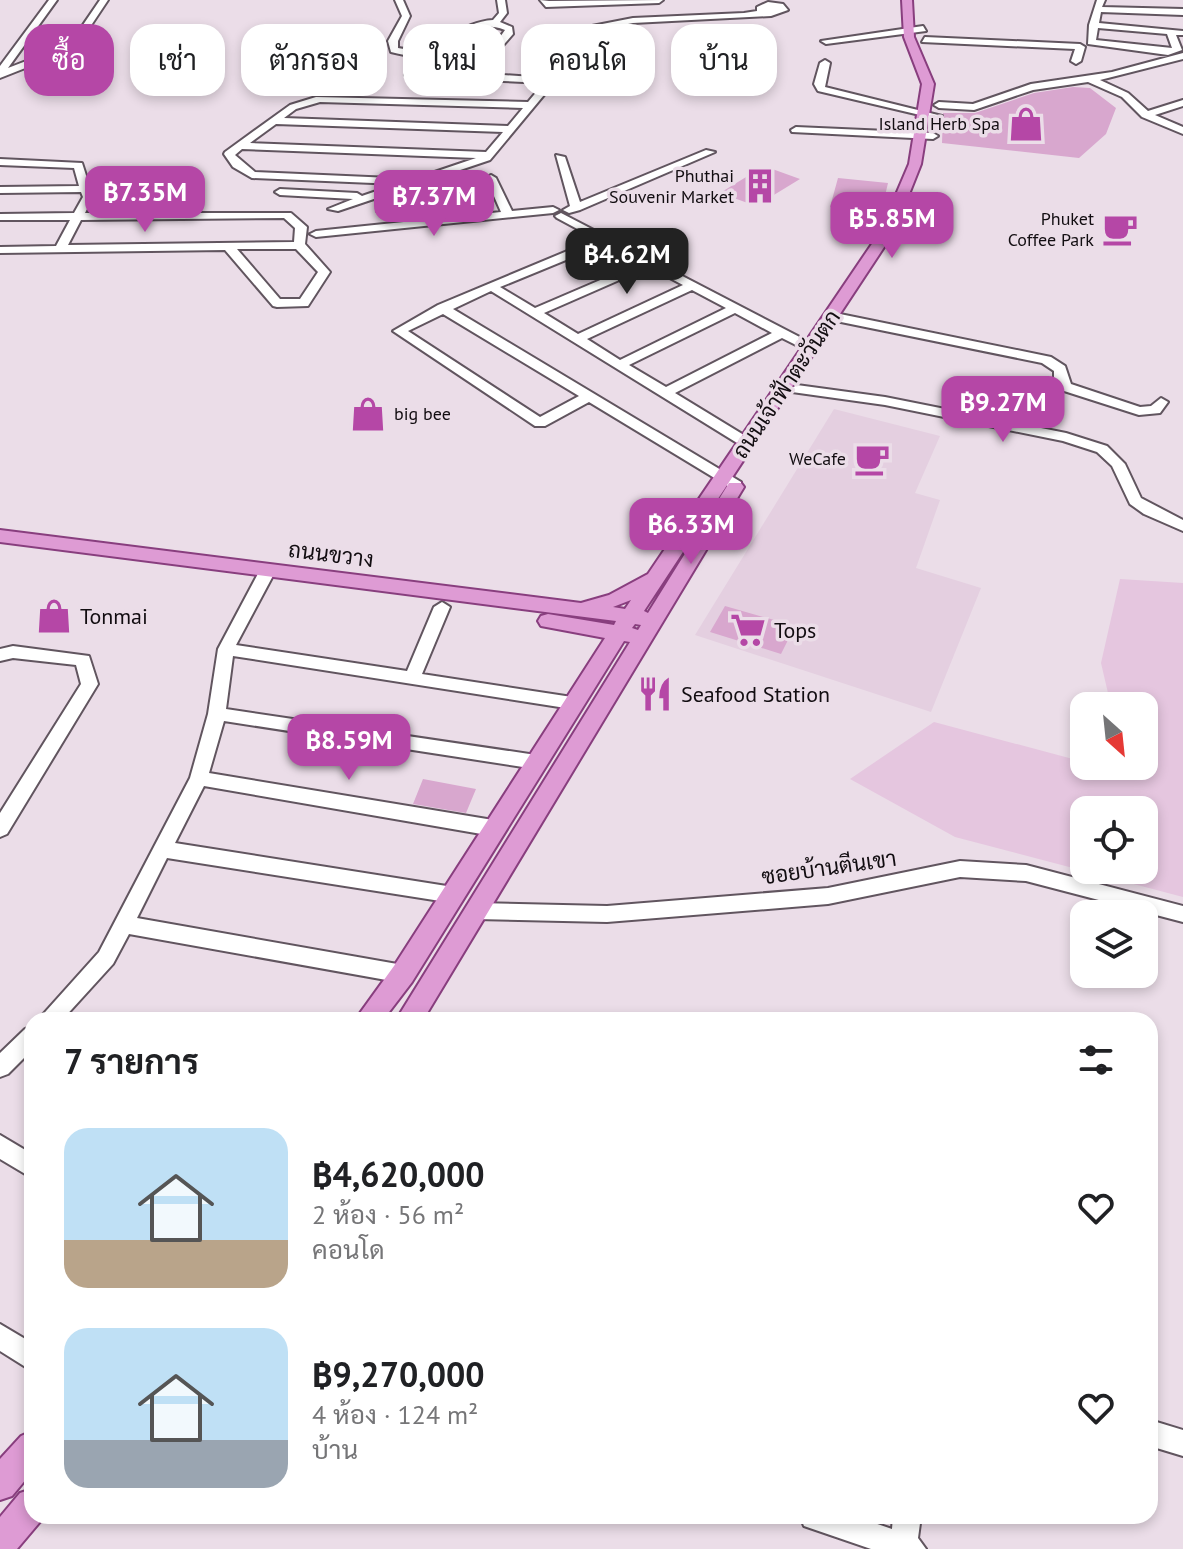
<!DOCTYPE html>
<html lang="th">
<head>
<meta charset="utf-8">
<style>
	:root { --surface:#fff; --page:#f6f6f6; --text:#202124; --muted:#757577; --accent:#b547a6 }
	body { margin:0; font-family:"PT Sans",Sarabun,sans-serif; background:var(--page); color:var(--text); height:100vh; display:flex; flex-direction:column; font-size:30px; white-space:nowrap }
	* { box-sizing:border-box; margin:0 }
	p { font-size:26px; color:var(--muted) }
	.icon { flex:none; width:44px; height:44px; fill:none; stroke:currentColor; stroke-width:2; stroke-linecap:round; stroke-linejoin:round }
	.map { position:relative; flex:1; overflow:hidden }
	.drawer { position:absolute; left:24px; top:1012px; width:1134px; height:512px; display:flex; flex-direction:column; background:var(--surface); border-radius:24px; box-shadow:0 4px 12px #0003 }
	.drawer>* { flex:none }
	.banner { position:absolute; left:24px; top:24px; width:1136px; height:72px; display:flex; gap:16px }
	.needle { width:52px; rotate:153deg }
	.buttons { position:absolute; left:1070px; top:692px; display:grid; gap:16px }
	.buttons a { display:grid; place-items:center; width:88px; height:88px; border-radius:16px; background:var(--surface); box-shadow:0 4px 12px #0003; font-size:40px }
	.price { position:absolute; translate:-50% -68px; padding:0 18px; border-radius:16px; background:var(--accent); color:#fff; font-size:26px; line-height:52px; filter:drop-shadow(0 2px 4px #0008) }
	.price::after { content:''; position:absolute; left:50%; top:48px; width:24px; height:18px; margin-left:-12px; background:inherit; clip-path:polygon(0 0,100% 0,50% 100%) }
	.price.on { background:#222; color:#fff }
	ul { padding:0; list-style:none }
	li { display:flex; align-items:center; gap:24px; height:200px; padding:0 40px }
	li span { display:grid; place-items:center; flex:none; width:224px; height:160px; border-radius:24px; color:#555 }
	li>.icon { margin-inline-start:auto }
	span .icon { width:96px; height:96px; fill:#fffc; stroke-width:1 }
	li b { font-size:34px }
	h2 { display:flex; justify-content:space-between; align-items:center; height:96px; padding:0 40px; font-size:34px }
	.chip { padding:0 28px; border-radius:24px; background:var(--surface); box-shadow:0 4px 12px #0003; font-size:28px; line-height:72px }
	.chip.on { background:var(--accent); color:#fff }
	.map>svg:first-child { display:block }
</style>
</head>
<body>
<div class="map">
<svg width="1183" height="1549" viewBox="0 0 1183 1549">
	<rect width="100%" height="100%" fill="#ebdde8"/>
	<path fill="#e4cfe0" d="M834 409 940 436 915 493 940 500 916 568 981 588 931 712 695 635Z"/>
	<path fill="#e5c6df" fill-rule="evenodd" d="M1120 579 1183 583V897L955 837 850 779 934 722 1084 762V766H1099L1127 773 1126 766H1144V706H1111L1101 663ZM1144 810V870H1084V810Z"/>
	<path fill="#d8a7ce" d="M1073 87 1090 88 1116 108 1106 134 1079 158 942 143 943 113H975L1034 93Z
		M764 166 800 179 756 206 720 193Z
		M838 178 888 183 881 213 830 207Z
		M725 606 781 622 778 628 792 632 781 654 710 632Z
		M423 779 476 789 466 813 413 804Z"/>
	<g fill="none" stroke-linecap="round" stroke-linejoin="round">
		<g stroke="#61555f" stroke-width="4">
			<path id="minor" d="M49 0H57L8 68 70 44 100 0H108L76 48 0 78V66Z
				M395 0H403L410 16 398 41V48C435 56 457 22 493 20L499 13 497 0H505L507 13 500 22 512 27 513 34 484 67 503 75 548 78 592 26 633 18 744 13 757 11V7L768 2 783 4 788 10 771 16 633 23 598 30 490 160 338 211 328 209 353 199 280 195 275 192 280 189 357 193 362 196 397 184 252 178 233 167 224 154 225 152 290 105 316 97 528 102 544 83 503 81 476 70 407 77 405 75 410 72 476 64 483 61 505 30C469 17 459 45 429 54 415 58 404 55 391 52L388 41 402 16ZM320 102 523 108 508 126 284 118 296 109ZM276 124 503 132 486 152 250 143ZM242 149 476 158 414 179 255 172 235 155Z
				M540 0 549 1 663 0 659 3 546 7Z
				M1097 0H1105L1102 7 1183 9V15L1101 12 1099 23 1183 31V35H1176L1182 50 1168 55 1088 44 1089 25ZM1098 28 1167 34 1172 48 1096 40Z
				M923 26 926 31 826 44 821 41Z
				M925 37 1080 44 1085 47 1081 61 1076 64 1071 61 1075 49 922 42Z
				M1183 53V59L1100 80 1128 93 1148 111 1183 100V106L1155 115 1183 127V134L1142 117 1122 97 1088 82 1033 90 974 110 939 108 934 105 939 102 973 104 1031 84 1112 72Z
				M825 60 830 63 825 87 942 116 937 119 818 91 814 84 820 63Z
				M796 127 933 133 938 136 933 139 792 132 791 130Z
				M706 150 715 152 580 210 569 213 563 210 570 206 556 155 565 157 580 202Z
				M0 159 82 163 93 197 85 213H291L307 227 305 244 330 272 308 306 277 307 273 306 225 250 0 253V247L56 246 70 220H0V214L74 213 83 197 81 192 0 193V187L79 186 74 168 0 165ZM284 218 295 228 294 242 68 245 81 220ZM237 249H296L318 272 300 299H280Z
				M491 175 496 178 512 211 553 207 559 210 553 213 316 237 310 234 316 231 501 212 486 178Z
				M197 185 202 188 201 190 126 192 121 189 126 186Z
				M434 202 440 205 438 207 383 214 377 211 383 208Z
				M561 213 815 345 816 348 810 352 782 338 675 393 752 440V446H742L491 291 453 309 741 482V488H731L589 402 545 426H535L393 331 438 305 596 239 557 218 555 216ZM605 244 640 263 535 308 500 287ZM649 267 683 285 578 334 544 313ZM692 290 726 308 620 360 587 339ZM735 313 772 333 666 387 629 365ZM443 314 579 396 540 417 408 331Z
				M840 314 1051 357 1065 366 1071 384 1140 407 1151 406 1161 398 1168 402 1160 413 1139 415 1061 390 1054 381V371L1042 363 836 321V315Z
				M797 385 885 397 1066 433 1107 446 1125 464 1141 498 1183 520V531L1144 514 1130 504 1112 466 1097 452 1063 441 885 405 792 392 790 389Z
				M268 565 276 570 236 645 407 671 434 607 442 602 450 607 422 674 572 697 581 703 572 709 233 656 226 709 536 755 542 757 545 762 542 767 536 769 224 721 209 773 493 820 500 823 502 828 500 833 493 836 204 786 175 843 453 887 460 889 463 895 460 901 453 903 167 858 137 918 403 965 410 968 413 974 410 980 403 983 129 934 113 964 62 1020H38L99 952 190 778 208 714 218 649 260 570Z
				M13 646 89 656 98 684 7 834 0 837V813L81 684 76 665 13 658 0 661V649Z
				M960 861 1026 865 1183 906V922L1026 881 960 877 828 904 607 922 476 919 469 917 466 911 469 905 476 903 607 906 828 888Z
				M32 1026V1050L8 1074 0 1077V1053L25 1029Z
				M0 1135 32 1154V1178L0 1159Z
				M0 1324 32 1343V1371L0 1351Z
				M1150 1420 1183 1430V1456L1150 1446Z
				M800 1516H854L892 1529 893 1516H921L918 1538 926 1549H871L804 1526Z"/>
		</g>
		<g stroke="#883e7e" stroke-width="4">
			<path id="major" d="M902 0H912L914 37 934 84 921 164 894 232 644 611 648 613 729 483H741L744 487 423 1020H396L630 642 624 641 412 982 383 1020H355L394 966 605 638 541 626 538 621 541 616 548 614 614 625 616 621 0 542V530L581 603 609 595 648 574 880 232 909 164 922 84 904 37ZM631 600 625 609 613 607ZM635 624 641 625 638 630 632 628Z
				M32 1431V1472L12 1496 0 1500V1459L21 1436Z
				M32 1489V1516L44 1517 17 1549H0V1517L20 1493Z"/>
		</g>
		<use href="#minor" fill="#fff" fill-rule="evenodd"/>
		<use href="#major" fill="#de9bd4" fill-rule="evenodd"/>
	</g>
	<defs>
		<g id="shop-bare" transform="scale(2.76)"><path d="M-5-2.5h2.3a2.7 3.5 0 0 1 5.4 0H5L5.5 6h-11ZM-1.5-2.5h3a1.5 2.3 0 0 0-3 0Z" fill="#b547a6" stroke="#ebdde8" stroke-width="2.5" paint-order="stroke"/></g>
		<g id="building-bare" transform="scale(2.76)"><path d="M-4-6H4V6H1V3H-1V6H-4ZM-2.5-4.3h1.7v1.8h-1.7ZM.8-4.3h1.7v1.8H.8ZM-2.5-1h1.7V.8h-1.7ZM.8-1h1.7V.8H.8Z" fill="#b547a6" stroke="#ebdde8" stroke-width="2.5" paint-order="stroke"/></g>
		<g id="cafe-bare" transform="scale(2.76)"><path d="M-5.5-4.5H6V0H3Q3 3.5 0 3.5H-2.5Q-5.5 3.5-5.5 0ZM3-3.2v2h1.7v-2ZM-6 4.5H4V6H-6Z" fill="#b547a6" stroke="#ebdde8" stroke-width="2.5" paint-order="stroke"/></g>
		<g id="supermarket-bare" transform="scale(2.76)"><path d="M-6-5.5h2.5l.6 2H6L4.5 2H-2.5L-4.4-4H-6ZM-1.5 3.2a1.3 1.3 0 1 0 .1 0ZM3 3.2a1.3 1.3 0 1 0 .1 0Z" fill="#b547a6" stroke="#ebdde8" stroke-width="2.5" paint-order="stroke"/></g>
		<g id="restaurant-bare" transform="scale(2.76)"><path d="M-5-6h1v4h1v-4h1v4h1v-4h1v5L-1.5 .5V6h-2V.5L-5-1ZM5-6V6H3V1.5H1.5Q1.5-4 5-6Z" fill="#b547a6" stroke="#ebdde8" stroke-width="2.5" paint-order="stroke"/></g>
	</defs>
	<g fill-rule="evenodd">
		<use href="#shop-bare" x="1026" y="124"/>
		<use href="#building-bare" x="760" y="186"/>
		<use href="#cafe-bare" x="1120" y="229"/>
		<use href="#shop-bare" x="368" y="414"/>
		<use href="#cafe-bare" x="872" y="459"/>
		<use href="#shop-bare" x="54" y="616"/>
		<use href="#supermarket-bare" x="748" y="630"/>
		<use href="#restaurant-bare" x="655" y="694"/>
	</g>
	<g text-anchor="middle" stroke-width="7" stroke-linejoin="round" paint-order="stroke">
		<g font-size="18" fill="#120d11" stroke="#ebdde8" text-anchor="end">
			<text x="1000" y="130">Island Herb Spa</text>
			<text x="734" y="182">Phuthai<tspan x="734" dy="21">Souvenir Market</tspan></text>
			<text x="1094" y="225">Phuket<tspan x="1094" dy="21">Coffee Park</tspan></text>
			<text x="394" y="420" text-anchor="start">big bee</text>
			<text x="846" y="465">WeCafe</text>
		</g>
		<g font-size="22" fill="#120d11" stroke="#ebdde8">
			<text transform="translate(786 384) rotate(-56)" y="8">ถนนเจ้าฟ้าตะวันตก</text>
			<text transform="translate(331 554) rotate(7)" y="8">ถนนขวาง</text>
			<text transform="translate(829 867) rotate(-8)" y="8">ซอยบ้านตีนเขา</text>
		</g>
		<g font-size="22" fill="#120d11" stroke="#ebdde8" text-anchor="start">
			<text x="80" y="624">Tonmai</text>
			<text x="774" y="638">Tops</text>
			<text x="681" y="702">Seafood Station</text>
		</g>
	</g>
</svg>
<div class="buttons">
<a><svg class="needle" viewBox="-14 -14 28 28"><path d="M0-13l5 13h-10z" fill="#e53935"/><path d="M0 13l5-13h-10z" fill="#757577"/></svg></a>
<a><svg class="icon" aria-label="locate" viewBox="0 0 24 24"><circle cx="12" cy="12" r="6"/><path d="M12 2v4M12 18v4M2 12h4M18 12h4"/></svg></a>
<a><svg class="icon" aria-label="layers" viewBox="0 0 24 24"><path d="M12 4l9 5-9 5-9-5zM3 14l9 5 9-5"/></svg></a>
</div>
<b class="price" style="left:145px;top:234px">฿7.35M</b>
<b class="price" style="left:434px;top:238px">฿7.37M</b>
<b class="price" style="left:892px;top:260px">฿5.85M</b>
<b class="price on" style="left:627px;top:296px">฿4.62M</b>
<b class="price" style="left:1003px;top:444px">฿9.27M</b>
<b class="price" style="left:691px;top:566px">฿6.33M</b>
<b class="price" style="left:349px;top:782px">฿8.59M</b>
<div class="banner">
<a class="chip on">ซื้อ</a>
<a class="chip">เช่า</a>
<a class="chip">ตัวกรอง</a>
<a class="chip">ใหม่</a>
<a class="chip">คอนโด</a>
<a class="chip">บ้าน</a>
</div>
<section class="drawer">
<h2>7 รายการ<svg class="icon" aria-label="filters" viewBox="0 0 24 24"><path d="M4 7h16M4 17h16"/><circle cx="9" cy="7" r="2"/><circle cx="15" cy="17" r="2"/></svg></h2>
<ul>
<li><span style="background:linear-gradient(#bfe0f5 70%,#b9a48a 0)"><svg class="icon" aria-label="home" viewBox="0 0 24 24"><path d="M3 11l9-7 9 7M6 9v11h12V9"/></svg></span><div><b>฿4,620,000</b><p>2 ห้อง · 56 m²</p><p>คอนโด</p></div><svg class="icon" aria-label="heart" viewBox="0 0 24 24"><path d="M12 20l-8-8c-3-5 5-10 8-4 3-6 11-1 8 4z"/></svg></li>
<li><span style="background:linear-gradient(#bfe0f5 70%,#9aa5b1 0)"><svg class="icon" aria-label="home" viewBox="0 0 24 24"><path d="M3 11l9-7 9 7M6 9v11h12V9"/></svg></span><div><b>฿9,270,000</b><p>4 ห้อง · 124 m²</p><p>บ้าน</p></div><svg class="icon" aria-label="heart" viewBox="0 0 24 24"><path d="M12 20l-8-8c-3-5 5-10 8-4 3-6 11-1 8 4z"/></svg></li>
</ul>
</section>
</div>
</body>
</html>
